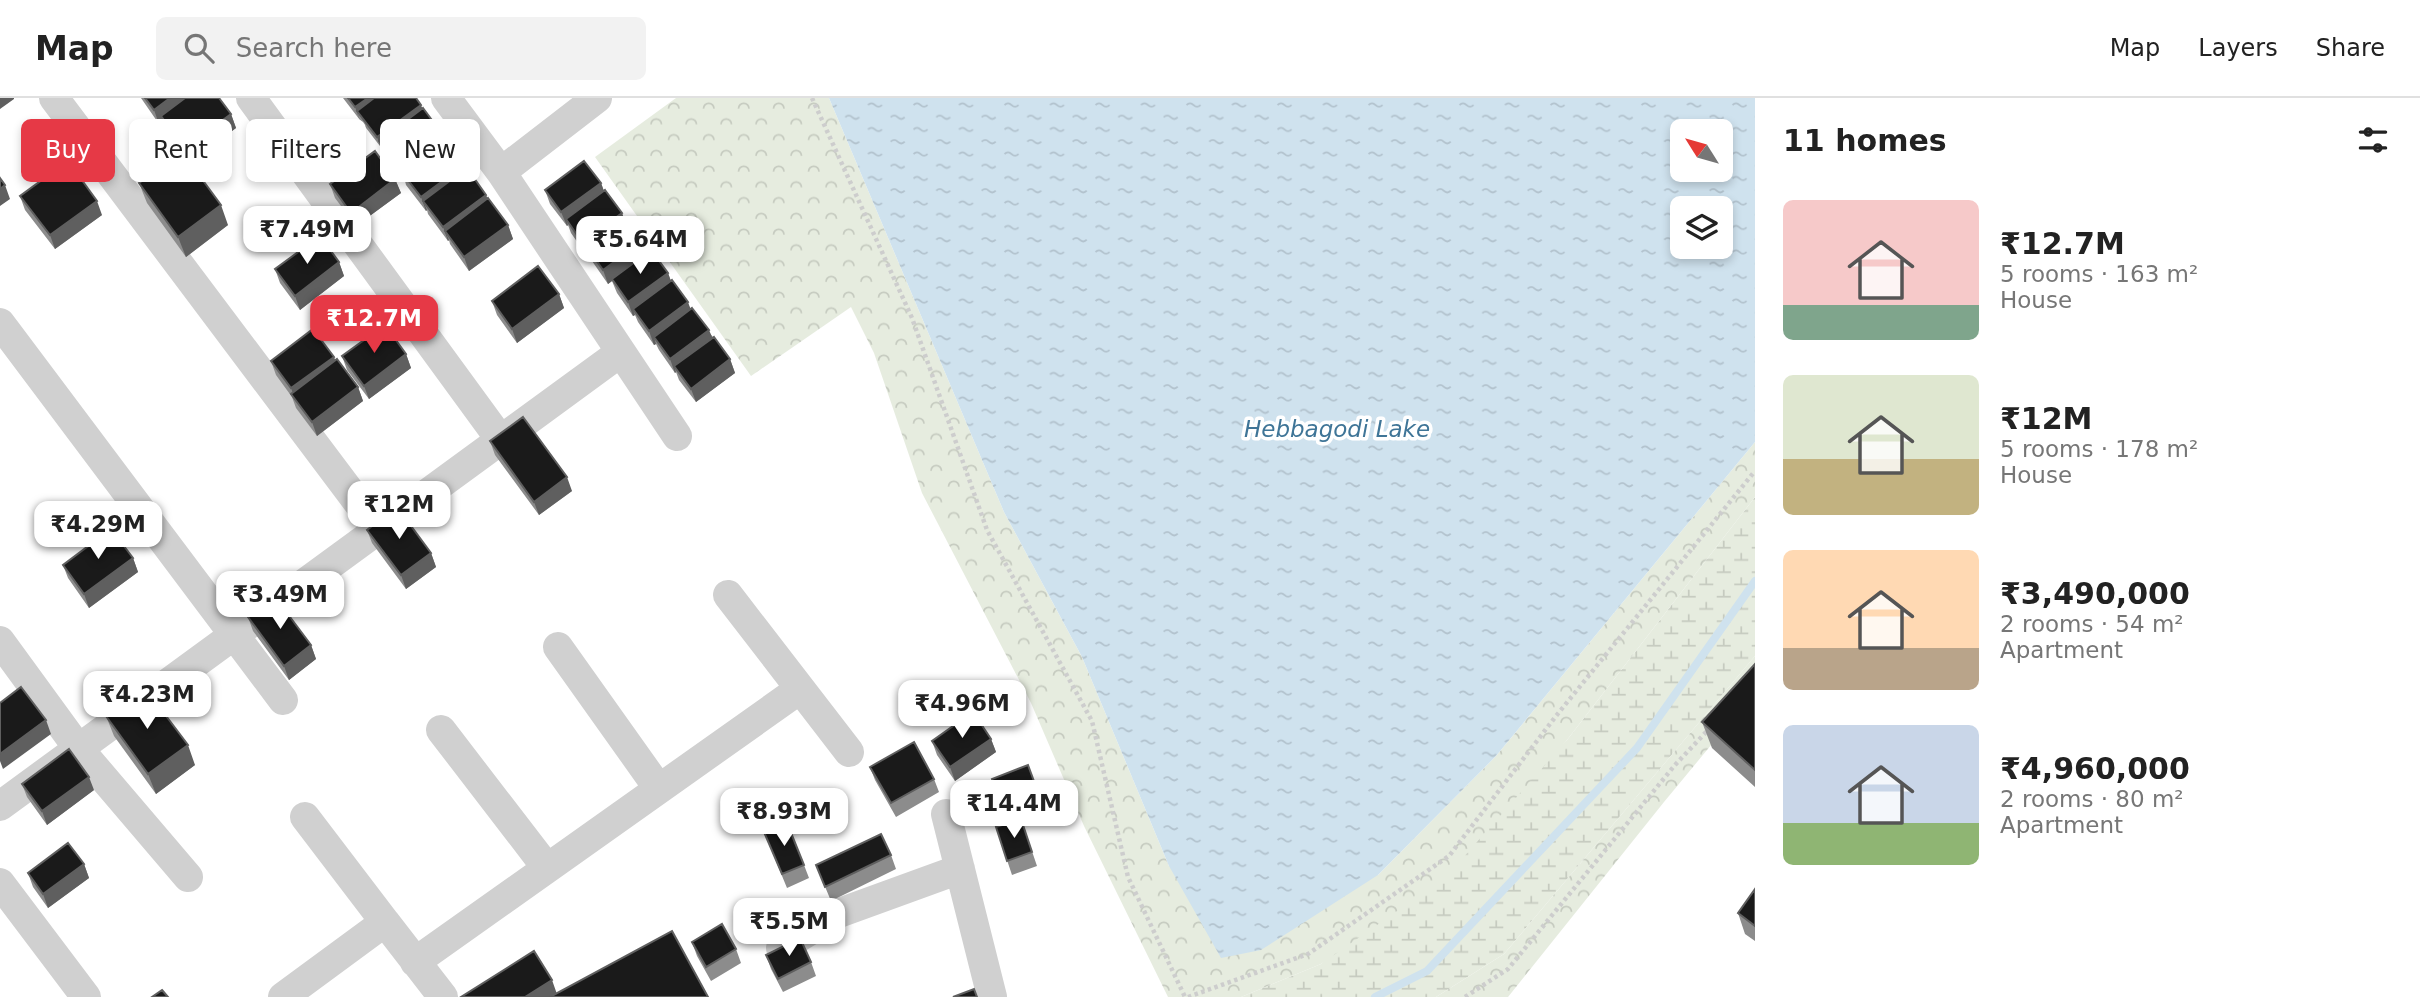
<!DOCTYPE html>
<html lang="en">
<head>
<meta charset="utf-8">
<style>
	:root { --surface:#fff; --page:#f2f2f2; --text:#222; --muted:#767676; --line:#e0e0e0; --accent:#e63946 }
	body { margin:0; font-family:"DejaVu Sans",sans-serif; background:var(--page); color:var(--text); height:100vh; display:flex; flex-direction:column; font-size:26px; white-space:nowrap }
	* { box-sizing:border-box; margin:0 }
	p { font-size:23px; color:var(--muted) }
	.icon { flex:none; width:38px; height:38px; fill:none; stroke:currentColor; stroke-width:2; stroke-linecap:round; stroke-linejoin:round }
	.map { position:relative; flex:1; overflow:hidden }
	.side { display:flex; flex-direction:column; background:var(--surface); width:665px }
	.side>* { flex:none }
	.top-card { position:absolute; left:21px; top:21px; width:665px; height:63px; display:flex; gap:14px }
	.needle { width:46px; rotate:307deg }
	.fabs { position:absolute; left:1670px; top:21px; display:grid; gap:14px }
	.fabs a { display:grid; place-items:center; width:63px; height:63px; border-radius:10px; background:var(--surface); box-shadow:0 4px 10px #0003; font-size:35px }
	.price { position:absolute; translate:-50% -60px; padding:0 16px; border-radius:14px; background:#fff; color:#222; font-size:23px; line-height:46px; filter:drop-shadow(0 2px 4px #0008) }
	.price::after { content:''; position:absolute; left:50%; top:42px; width:21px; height:16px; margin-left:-10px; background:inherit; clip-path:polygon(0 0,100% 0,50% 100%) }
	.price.on { background:var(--accent); color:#fff }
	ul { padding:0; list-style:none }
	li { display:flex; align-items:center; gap:21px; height:175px; padding:0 28px }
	li span { display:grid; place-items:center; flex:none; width:196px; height:140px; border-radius:10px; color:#555 }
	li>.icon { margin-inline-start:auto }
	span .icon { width:84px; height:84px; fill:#fffc; stroke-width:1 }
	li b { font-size:30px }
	h2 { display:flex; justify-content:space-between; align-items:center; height:84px; padding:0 28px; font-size:30px }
	.tag { padding:0 24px; border-radius:10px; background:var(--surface); box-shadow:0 4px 10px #0003; font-size:24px; line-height:63px }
	.tag.on { background:var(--accent); color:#fff }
	header { display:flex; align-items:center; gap:42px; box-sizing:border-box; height:98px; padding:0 35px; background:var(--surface); border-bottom:2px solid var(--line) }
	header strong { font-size:33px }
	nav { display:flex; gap:38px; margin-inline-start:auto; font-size:24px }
	.search { width:490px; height:63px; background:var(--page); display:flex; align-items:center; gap:18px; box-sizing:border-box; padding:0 24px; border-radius:10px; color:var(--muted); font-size:26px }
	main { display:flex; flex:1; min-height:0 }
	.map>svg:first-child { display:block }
</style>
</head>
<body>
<header>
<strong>Map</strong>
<div class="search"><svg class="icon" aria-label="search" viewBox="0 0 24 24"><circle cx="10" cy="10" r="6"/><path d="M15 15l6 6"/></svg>Search here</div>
<nav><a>Map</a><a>Layers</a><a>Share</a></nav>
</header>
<main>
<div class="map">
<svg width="1755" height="899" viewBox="0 0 1755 899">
	<defs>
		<pattern id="wetland-marsh" width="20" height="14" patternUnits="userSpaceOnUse" patternTransform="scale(1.75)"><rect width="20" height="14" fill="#e6ecdf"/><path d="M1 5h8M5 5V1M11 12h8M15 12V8" fill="none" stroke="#c6cbc0"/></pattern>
		<pattern id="park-crowns" width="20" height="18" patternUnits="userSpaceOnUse" patternTransform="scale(1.75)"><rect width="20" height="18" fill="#e6ecdf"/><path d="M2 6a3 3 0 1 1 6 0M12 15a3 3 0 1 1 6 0" fill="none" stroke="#c6cbc0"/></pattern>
		<pattern id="water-ripples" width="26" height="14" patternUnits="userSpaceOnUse" patternTransform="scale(1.75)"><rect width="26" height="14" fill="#cfe2ee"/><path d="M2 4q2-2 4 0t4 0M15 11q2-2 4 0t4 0" fill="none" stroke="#b2c2cd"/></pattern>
	</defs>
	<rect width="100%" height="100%" fill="#fff"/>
	<path fill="url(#wetland-marsh)" d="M1755 399V558L1504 856 1436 899H1241L1321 866 1567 642Z"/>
	<path fill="url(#park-crowns)" d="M676 0H829L1004 414 1082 559 1169 768 1378 777 1496 658 1755 344V399L1567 642 1446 779 1321 866 1241 899H1168L1084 728 1031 605 922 395 874 255 851 209 751 278 595 59Z
		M1755 558V594L1664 704 1508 899H1436L1504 856Z"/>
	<path fill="url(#water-ripples)" fill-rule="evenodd" d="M829 0H1755V344L1496 658 1378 777 1261 852 1221 860 1169 768 1082 559 1004 414ZM1682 33H1720V72H1682ZM1682 110H1720V149H1682Z"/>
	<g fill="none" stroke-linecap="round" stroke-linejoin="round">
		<path stroke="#cfe2ee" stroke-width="8" d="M1375 899 1427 873 1637 650 1755 483"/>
		<path stroke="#cdcdcd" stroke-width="4.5" stroke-dasharray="3.5 3.5" stroke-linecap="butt" d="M812 0 912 220 987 432 1092 623 1128 779 1185 899
			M1188 899 1308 856 1449 758 1556 618 1755 373
			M1465 899 1508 871 1675 667 1708 632"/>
		<path stroke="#d0d0d0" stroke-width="30" d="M54 0 378 431
			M251 0 500 341
			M446 0 501 74
			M0 225 283 602
			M621 254 677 338
			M728 497 849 654
			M0 543 78 650 188 779
			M558 549 659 691
			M441 632 547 770
			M0 708 621 254 501 74 597 0
			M946 716 992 899
			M0 785 86 899
			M385 824 443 899
			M781 850 839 815 960 771
			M415 864 800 591
			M283 899 385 824 305 719"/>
	</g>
	<path fill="#8c8c8c" d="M141 0H219L231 16 236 30 190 64 166 31 163 23 159 26Z
		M343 0H416L422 11 464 67 466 71 508 127 513 141 469 173 450 146 449 142 448 143 428 116 427 112 426 113 406 87 405 83H404L384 57 383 52Z
		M395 81 401 95 356 128 335 100 330 86Z
		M139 85 228 127 186 159 147 105Z
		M601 85 604 93 622 115 624 122 647 155 668 175 671 183 691 211 730 261 735 275 696 304 679 282 676 274 675 275 659 252 656 246 654 247 638 224 635 217 633 218 617 195 612 183 608 186 592 163 589 156 587 158 571 135 568 127 567 128 550 106 545 92Z
		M20 98 102 117 55 151 25 112Z
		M339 164 344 178 300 212 280 185 275 171Z
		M559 196 564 210 517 245 497 217 492 203Z
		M406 256 411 270 369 301 347 272 342 258Z
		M334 259 335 263 358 289 363 303 317 338 296 310 292 299 276 277 271 263Z
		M490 343 572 393 539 417 495 357Z
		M367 432 431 455 436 469 406 491 372 445Z
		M133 460 138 474 89 510 68 480 63 467Z
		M248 519 311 547 316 561 289 582 253 533Z
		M1755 566V689L1712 650 1702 624Z
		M106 618 195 667 156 696 114 638Z
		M991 641 996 654 955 683 937 657 932 643Z
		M1028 667 1044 711 1008 725 992 681Z
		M870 669 934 681 939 694 896 719 875 682Z
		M22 686 94 692 47 727 27 699Z
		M1021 721 1037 768 1012 777 996 729Z
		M764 734 804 767 809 780 787 790Z
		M891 757 896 771 831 803 816 767Z
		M84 766 89 780 48 810 33 789 28 775Z
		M1755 791V843L1745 836 1738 815Z
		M692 844 736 851 741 865 711 883 697 858Z
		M766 857 811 864 816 878 783 894 771 871Z"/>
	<path fill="#5f5f5f" d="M0 0H14V1L0 11Z
		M170 0H194L161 18 163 23 159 26 154 12Z
		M368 0H391L357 13 360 23 355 9Z
		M421 7 426 20 379 43 382 53 377 39Z
		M231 16 236 30 190 64 185 50Z
		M443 37 448 51 401 73 404 83 399 69Z
		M464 67 469 81 423 103 427 112 426 113 421 99Z
		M395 81 401 95 356 128 351 115Z
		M601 85 606 99 566 121 568 127 567 128 561 114Z
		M5 87 10 101 0 108V91Z
		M486 97 491 111 445 133 449 142 448 143 443 129Z
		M97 103 102 117 55 151 50 137Z
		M221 107 228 127 186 159 178 139Z
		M622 115 627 129 587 149 589 156 587 158 582 144Z
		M508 127 513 141 469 173 464 159Z
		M643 143 648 156 608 186 603 172Z
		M339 164 344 178 300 212 295 198Z
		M668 175 673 189 633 211 635 217 633 218 628 204Z
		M559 196 564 210 517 245 512 231Z
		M688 204 693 218 654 239 656 246 654 247 649 233Z
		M709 232 715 246 674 268 676 274 675 275 670 261Z
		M406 256 411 270 369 301 364 288Z
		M334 259 339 273 295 301 291 290Z
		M730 261 735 275 696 304 691 291Z
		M358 289 363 303 317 338 312 324Z
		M567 379 572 393 539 417 534 404Z
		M431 455 436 469 406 491 401 477Z
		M133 460 138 474 89 510 84 496Z
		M311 547 316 561 289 582 284 568Z
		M46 622 51 636 3 671 0 663V656Z
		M991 641 996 654 955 683 950 669Z
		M188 647 195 667 156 696 148 676Z
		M89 679 94 692 47 727 42 713Z
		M84 766 89 780 48 810 43 796Z
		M552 882 558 899H525Z"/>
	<path fill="#1a1a1a" stroke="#5f5f5f" stroke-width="2" d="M145 0H170L154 12Z
		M185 0H219L231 16 185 50 161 18Z
		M348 0H368L355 9Z
		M374 0H416L421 7 377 39 357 13Z
		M423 10 443 37 399 69 379 43Z
		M445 40 464 67 421 99 401 73Z
		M375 53 395 81 351 115 330 86Z
		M182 54 221 107 178 139 139 85Z
		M68 63 97 103 50 137 20 98Z
		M584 63 601 85 561 114 545 92Z
		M467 70 486 97 443 129 423 103Z
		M0 80 5 87 0 91Z
		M605 92 622 115 582 144 566 121Z
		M488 100 508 127 464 159 445 133Z
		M626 120 643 143 603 172 587 149Z
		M320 138 339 164 295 198 275 171Z
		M651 152 668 175 628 204 612 181Z
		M538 168 559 196 512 231 492 203Z
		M672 182 688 204 649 233 633 211Z
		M692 210 709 232 670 261 654 239Z
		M385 227 406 256 364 288 342 258Z
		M313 231 334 259 291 290 271 263Z
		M714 239 730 261 691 291 674 268Z
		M337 261 358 289 312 324 291 296Z
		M523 319 567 379 534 404 490 343Z
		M397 409 431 455 401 477 367 432Z
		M111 431 133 460 84 496 63 467Z
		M275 499 311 547 284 568 248 519Z
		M1755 566V672L1702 624Z
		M21 589 46 622 0 656V605Z
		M145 590 188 647 148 676 106 618Z
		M973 614 991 641 950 669 932 643Z
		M914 644 934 681 891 705 870 669Z
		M69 651 89 679 42 713 22 686Z
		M1028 667 1039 697 1003 711 992 681Z
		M1021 721 1032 754 1007 763 996 729Z
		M787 725 804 767 782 776 764 734Z
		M881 736 891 757 825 789 816 767Z
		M68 745 84 766 43 796 28 775Z
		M1755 791V828L1738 815Z
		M722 826 736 851 706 869 692 844Z
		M672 833 708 899H550Z
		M800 840 811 864 778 881 766 857Z
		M534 853 552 882 525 899H461Z
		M974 891 977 899H953Z
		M162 892 168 899H152Z"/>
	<g text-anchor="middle" stroke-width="7" stroke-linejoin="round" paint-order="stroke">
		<g font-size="23" font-style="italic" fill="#3f7597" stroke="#fff">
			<text x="1337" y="339">Hebbagodi Lake</text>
		</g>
	</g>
</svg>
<div class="fabs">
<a><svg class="needle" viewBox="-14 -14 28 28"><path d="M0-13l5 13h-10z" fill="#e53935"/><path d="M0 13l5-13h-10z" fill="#767676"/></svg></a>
<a><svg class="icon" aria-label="layers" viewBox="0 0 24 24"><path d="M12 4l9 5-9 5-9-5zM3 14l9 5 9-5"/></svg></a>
</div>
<b class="price" style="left:307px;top:168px">₹7.49M</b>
<b class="price" style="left:640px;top:178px">₹5.64M</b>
<b class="price on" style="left:374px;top:257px">₹12.7M</b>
<b class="price" style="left:399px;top:443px">₹12M</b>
<b class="price" style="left:98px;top:463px">₹4.29M</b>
<b class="price" style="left:280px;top:533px">₹3.49M</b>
<b class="price" style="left:147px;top:633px">₹4.23M</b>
<b class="price" style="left:962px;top:642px">₹4.96M</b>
<b class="price" style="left:1014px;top:742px">₹14.4M</b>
<b class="price" style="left:784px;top:750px">₹8.93M</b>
<b class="price" style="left:789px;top:860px">₹5.5M</b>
<div class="top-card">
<a class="tag on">Buy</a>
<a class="tag">Rent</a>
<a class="tag">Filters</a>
<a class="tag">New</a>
</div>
</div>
<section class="side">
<h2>11 homes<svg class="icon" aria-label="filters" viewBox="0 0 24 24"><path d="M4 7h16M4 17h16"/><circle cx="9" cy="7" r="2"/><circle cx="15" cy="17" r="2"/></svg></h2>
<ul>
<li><span style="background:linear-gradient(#f6c9c9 75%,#7fa58c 0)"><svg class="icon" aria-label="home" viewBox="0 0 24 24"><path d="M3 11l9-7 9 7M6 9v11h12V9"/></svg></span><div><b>₹12.7M</b><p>5 rooms · 163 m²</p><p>House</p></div></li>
<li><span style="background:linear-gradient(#dfe7d0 60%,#c2b280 0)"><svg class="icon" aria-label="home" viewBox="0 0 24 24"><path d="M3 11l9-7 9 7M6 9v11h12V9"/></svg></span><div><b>₹12M</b><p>5 rooms · 178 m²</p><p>House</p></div></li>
<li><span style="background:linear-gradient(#ffd9b3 70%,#b9a48a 0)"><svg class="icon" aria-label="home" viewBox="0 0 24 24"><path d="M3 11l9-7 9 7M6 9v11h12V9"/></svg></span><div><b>₹3,490,000</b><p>2 rooms · 54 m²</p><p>Apartment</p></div></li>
<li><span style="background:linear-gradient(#c9d6e8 70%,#8fb573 0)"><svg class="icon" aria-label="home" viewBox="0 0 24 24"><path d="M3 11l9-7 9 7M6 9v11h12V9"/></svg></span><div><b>₹4,960,000</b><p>2 rooms · 80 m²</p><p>Apartment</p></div></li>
</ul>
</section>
</main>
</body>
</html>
